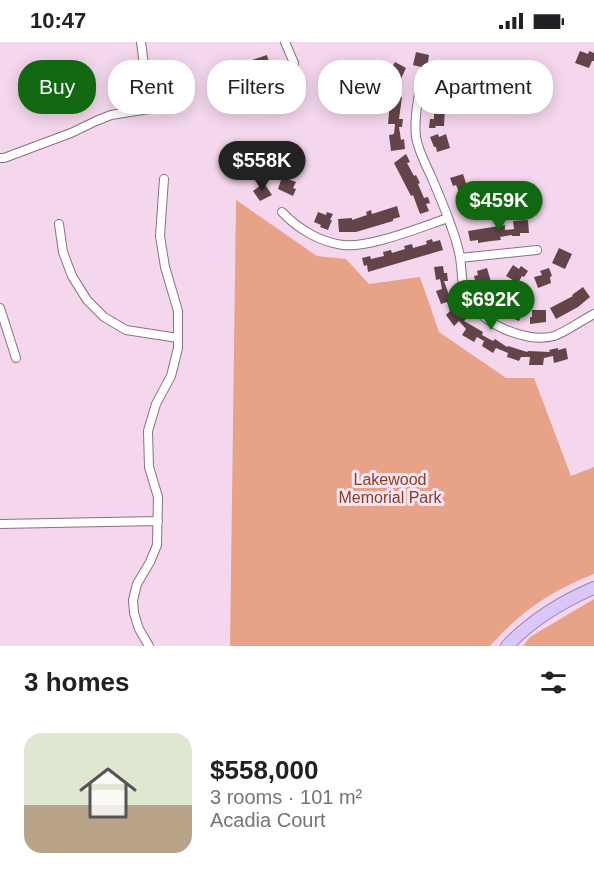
<!DOCTYPE html>
<html lang="en">
<head>
<meta charset="utf-8">
<style>
	:root { --surface:#fff; --page:#f6f6f6; --text:#202124; --muted:#757577; --accent:#106910 }
	body { margin:0; font-family:Arial,sans-serif; background:var(--page); color:var(--text); height:100vh; display:flex; flex-direction:column; font-size:22px; white-space:nowrap }
	* { box-sizing:border-box; margin:0 }
	p { font-size:20px; color:var(--muted) }
	.icon { flex:none; width:33px; height:33px; fill:none; stroke:currentColor; stroke-width:2; stroke-linecap:round; stroke-linejoin:round }
	.map { position:relative; height:604px; overflow:hidden }
	.panel { display:flex; flex-direction:column; background:var(--surface); flex:1 }
	.panel>* { flex:none }
	.banner { position:absolute; left:18px; top:18px; width:558px; height:54px; display:flex; gap:12px }
	.price { position:absolute; translate:-50% -51px; padding:0 14px; border-radius:21px; background:var(--accent); color:#fff; font-size:20px; line-height:39px; filter:drop-shadow(0 2px 3px #0008) }
	.price::after { content:''; position:absolute; left:50%; top:36px; width:18px; height:14px; margin-left:-9px; background:inherit; clip-path:polygon(0 0,100% 0,50% 100%) }
	.price.current { background:#222; color:#fff }
	ul { padding:0; list-style:none }
	li { display:flex; align-items:center; gap:18px; height:150px; padding:0 24px }
	li span { display:grid; place-items:center; flex:none; width:168px; height:120px; border-radius:18px; color:#555 }
	li>.icon { margin-inline-start:auto }
	span .icon { width:72px; height:72px; fill:#fffc; stroke-width:1 }
	li b { font-size:26px }
	h2 { display:flex; justify-content:space-between; align-items:center; height:72px; padding:0 24px; font-size:26px }
	.pill { padding:0 21px; border-radius:24px; background:var(--surface); box-shadow:0 3px 15px #0003; font-size:21px; line-height:54px }
	.pill.current { background:var(--accent); color:#fff }
	.status { display:flex; justify-content:space-between; align-items:center; height:42px; padding:0 30px; background:var(--surface); direction:ltr }
	.status svg { height:16px; fill:currentColor }
	.map>svg:first-child { display:block }
</style>
</head>
<body>
<div class="status"><b>10:47</b><svg viewBox="0 0 49 12"><path d="M0 12V9h3v3zM5 12V6h3v6zM10 12V3h3v9zM15 12V0h3v12zM26 1h20v11H26zM47 4h2v5h-2z"/></svg></div>
<div class="map">
<svg width="594" height="604" viewBox="0 0 594 604">
	<rect width="100%" height="100%" fill="#f5d7ed"/>
	<path fill="#e8a287" d="M236 158 317 214 346 217 369 242 420 235 439 290 506 336H534L571 434 594 425V532C552 548 520 570 490 604H230Z
		M594 557V604H523L530 595Z"/>
	<path fill="#644449" d="M580 9 588 12 589 9 594 11V19H592L589 26 575 21Z
		M416 10 429 13 428 20H430L429 27 413 23Z
		M267 13 269 20 266 21 269 31 257 35 252 26 254 25 252 18Z
		M395 20 406 26 399 41 393 38 395 36 388 32Z
		M445 21 452 33 445 37 446 39 441 42 436 35 444 31 432 28Z
		M271 42 276 46 271 52 277 57 275 59 278 61 274 66 271 63 269 66 258 57Z
		M389 46 400 48 399 55H402L399 77H403L402 85H399L401 98 404 97 405 107 391 109 389 93 394 92 395 82H388L390 60H387Z
		M440 48 456 52 453 67 445 65 444 84H435L436 86H429L430 77H434V70H439L442 57H439Z
		M438 92 439 95 446 92 450 106 437 110 436 105H434L430 95Z
		M406 112 410 120 407 121 414 134 416 133 420 141 418 142 424 156 428 155 430 161 426 162 429 169 420 172 413 153 411 154 394 121Z
		M463 132 468 147 459 150 456 143 453 144 450 136Z
		M282 135 296 140 293 146 296 147 293 154 278 147Z
		M264 141 272 153 260 159 253 149Z
		M397 164 400 175 393 177V179L356 190H339L338 177 352 176V178L367 173 366 170 371 168 372 172Z
		M318 170 326 173 327 170 333 172 330 178H332L328 188 320 185 321 183 314 180Z
		M528 178 529 191H520V194H512V193L500 195 501 198 491 199 478 201V198L470 199 468 189 505 183V188L514 187 513 179Z
		M432 197 433 200 440 198 443 208 368 230 367 223 364 224 362 216 370 214 371 217 384 214 383 210 391 208 392 211 405 207 404 204 412 202 413 206 427 202 426 199Z
		M559 206 572 212 565 227 552 221Z
		M513 223 519 227 521 224 528 229 524 235 522 234 518 241 506 234Z
		M443 224 444 231H447L448 239H444L449 253 451 252 454 260 451 261 459 272 461 271 466 277 464 279 483 290 482 293 493 299 495 297 507 305 508 304 527 310 528 309 550 310 549 308 558 306V308L566 306 568 317 554 321 553 314 544 316 543 323H529L530 315H521L519 319 507 315 508 311 496 306 493 311 482 304 484 299 477 295 474 300 462 293 466 287 459 279 454 284 446 273 450 269 447 260 441 262 436 249 442 247 440 237 436 238 434 225Z
		M487 226 491 240 482 242 485 244 477 246 474 234 478 233 477 229Z
		M549 226 552 234 550 235 551 241 538 246 534 235 542 233 540 229Z
		M583 245 590 255 578 265 556 277 550 266 573 254 572 253Z
		M492 248 505 257 504 259 522 266 520 273H522L519 279 512 276 513 273 501 269 485 258Z
		M532 268H546V280L530 282V275H532Z"/>
	<g fill="none" stroke-linecap="round" stroke-linejoin="round">
		<g stroke="#8a7084" stroke-width="10">
			<path id="minor" d="M285 0 294 21
				M421 40C418 58 414 77 416 95 418 108 425 121 431 134 438 150 445 167 451 184 455 194 458 205 460 215 462 227 461 239 465 251 477 280 524 302 554 294 566 290 582 278 594 272
				M0 116H4L71 91 96 79 111 73 155 66 144 23 141 0
				M282 170C298 187 320 200 343 203 370 206 421 185 448 176
				M59 182 63 210 72 234 87 258 104 275 126 288 178 296
				M460 216 537 208
				M0 266 16 316
				M0 482 158 479
				M149 604 139 587 134 571 133 558 137 542 150 520 157 503 158 455 149 425 148 389 156 362 171 334 178 306V269L165 225 160 194 164 137"/>
		</g>
		<g stroke="#9686a9" stroke-width="14">
			<path id="highway" d="M507 604C532 578 561 560 594 546"/>
		</g>
		<use href="#minor" stroke="#fff" stroke-width="8"/>
		<use href="#highway" stroke="#dac7f9" stroke-width="12"/>
	</g>
	<g text-anchor="middle" stroke-width="6" stroke-linejoin="round" paint-order="stroke">
		<g font-size="16" fill="#8a3c19" stroke="#fee6f8">
			<text x="390" y="443">Lakewood<tspan x="390" dy="18">Memorial Park</tspan></text>
		</g>
	</g>
</svg>
<b class="price current" style="left:262px;top:150px">$558K</b>
<b class="price" style="left:499px;top:190px">$459K</b>
<b class="price" style="left:491px;top:289px">$692K</b>
<div class="banner">
<a class="pill current">Buy</a>
<a class="pill">Rent</a>
<a class="pill">Filters</a>
<a class="pill">New</a>
<a class="pill">Apartment</a>
</div>
</div>
<section class="panel">
<h2>3 homes<svg class="icon" aria-label="filters" viewBox="0 0 24 24"><path d="M4 7h16M4 17h16"/><circle cx="9" cy="7" r="2"/><circle cx="15" cy="17" r="2"/></svg></h2>
<ul>
<li><span style="background:linear-gradient(#dfe7d0 60%,#b9a48a 0)"><svg class="icon" aria-label="home" viewBox="0 0 24 24"><path d="M3 11l9-7 9 7M6 9v11h12V9"/></svg></span><div><b>$558,000</b><p>3 rooms · 101 m²</p><p>Acadia Court</p></div></li>
</ul>
</section>
</body>
</html>
